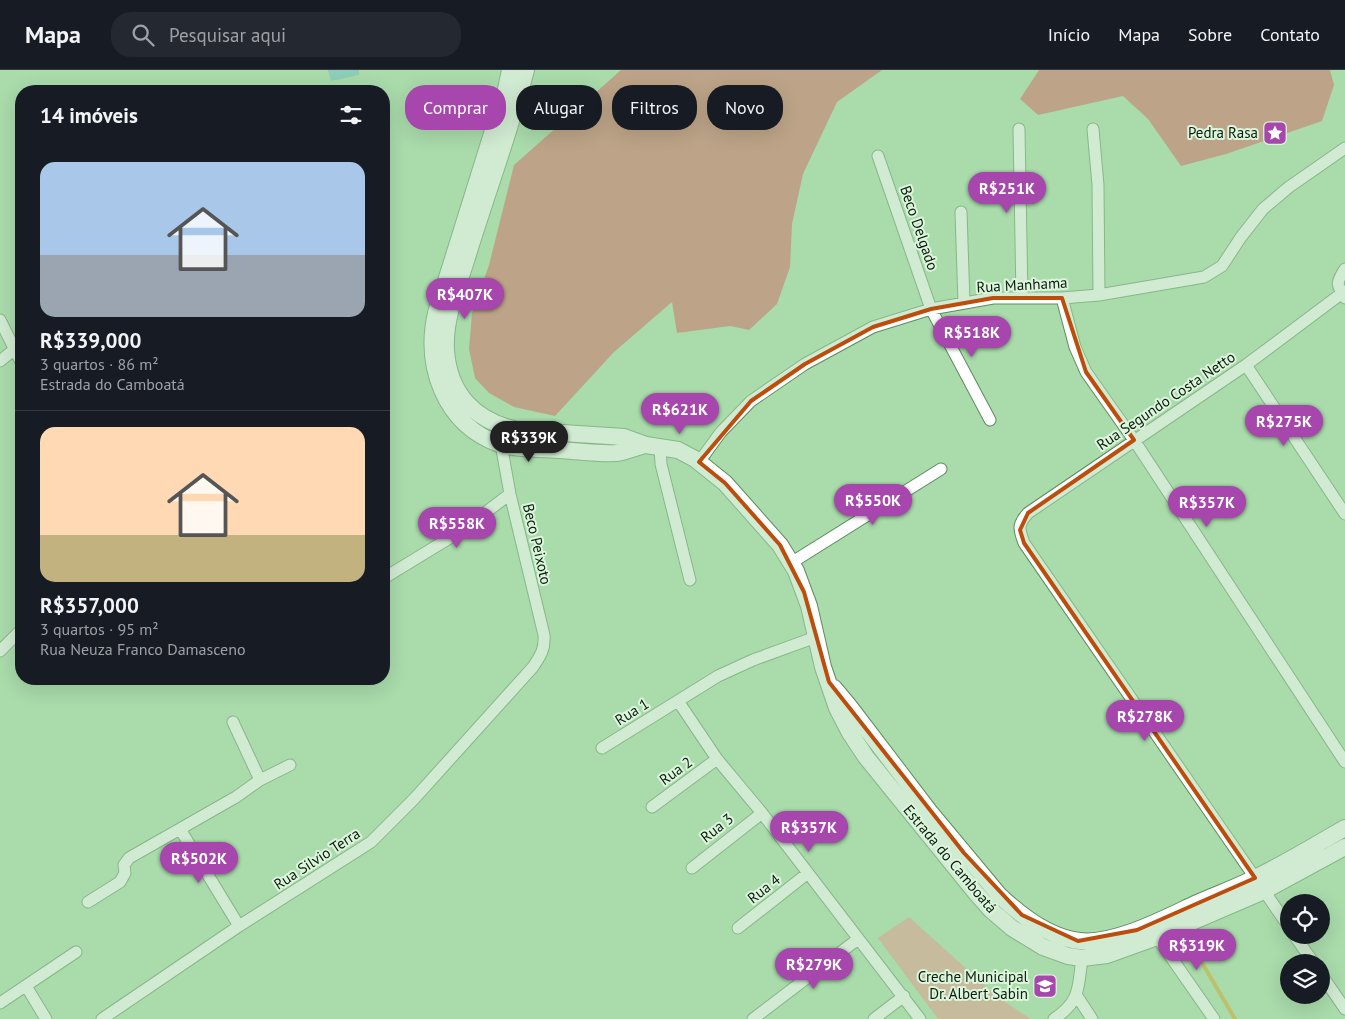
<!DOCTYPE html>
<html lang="pt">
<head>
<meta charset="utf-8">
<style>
	:root { --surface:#171b24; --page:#242831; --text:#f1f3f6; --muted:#9ea1a6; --line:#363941; --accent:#a746ad }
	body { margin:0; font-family:"PT Sans",sans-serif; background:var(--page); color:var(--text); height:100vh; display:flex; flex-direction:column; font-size:19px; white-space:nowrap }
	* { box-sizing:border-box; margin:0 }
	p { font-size:16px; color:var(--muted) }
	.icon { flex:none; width:28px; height:28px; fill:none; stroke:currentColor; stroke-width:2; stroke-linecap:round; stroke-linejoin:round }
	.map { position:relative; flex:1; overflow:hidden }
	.panel { position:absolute; left:15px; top:15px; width:375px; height:600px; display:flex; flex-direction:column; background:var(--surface); border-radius:20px; box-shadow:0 5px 20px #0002 }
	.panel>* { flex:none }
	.guide { position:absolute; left:405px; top:15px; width:475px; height:45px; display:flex; gap:10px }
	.tools { position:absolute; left:1280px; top:824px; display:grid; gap:10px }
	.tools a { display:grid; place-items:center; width:50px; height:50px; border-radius:50%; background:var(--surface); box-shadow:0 5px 20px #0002; font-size:25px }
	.price { position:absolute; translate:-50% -42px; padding:0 11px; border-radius:18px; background:var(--accent); color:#fff; font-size:16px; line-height:32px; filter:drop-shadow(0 1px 2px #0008) }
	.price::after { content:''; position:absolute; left:50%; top:30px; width:15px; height:11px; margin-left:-8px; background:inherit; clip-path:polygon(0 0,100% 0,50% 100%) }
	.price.active { background:#222; color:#fff }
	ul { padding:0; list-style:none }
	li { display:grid; align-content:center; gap:10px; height:265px; padding:0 25px }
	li+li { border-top:1px solid var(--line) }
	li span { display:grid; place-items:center; height:155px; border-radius:15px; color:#555 }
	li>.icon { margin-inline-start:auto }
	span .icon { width:90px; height:90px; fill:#fffc; stroke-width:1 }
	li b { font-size:21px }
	h2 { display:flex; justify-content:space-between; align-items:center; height:60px; padding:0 25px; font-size:21px }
	.chip { padding:0 18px; border-radius:20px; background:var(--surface); box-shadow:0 5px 20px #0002; font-size:18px; line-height:45px }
	.chip.active { background:var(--accent); color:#fff }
	header { display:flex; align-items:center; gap:30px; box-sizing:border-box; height:70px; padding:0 25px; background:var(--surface); border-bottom:1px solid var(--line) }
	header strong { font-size:24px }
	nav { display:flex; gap:28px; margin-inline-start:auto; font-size:18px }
	.search { width:350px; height:45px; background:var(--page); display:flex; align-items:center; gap:12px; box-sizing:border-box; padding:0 18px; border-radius:20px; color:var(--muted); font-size:19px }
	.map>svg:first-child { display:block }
</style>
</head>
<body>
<header>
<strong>Mapa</strong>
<div class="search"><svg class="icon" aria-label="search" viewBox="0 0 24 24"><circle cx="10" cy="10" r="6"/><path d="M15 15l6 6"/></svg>Pesquisar aqui</div>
<nav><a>Início</a><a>Mapa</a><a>Sobre</a><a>Contato</a></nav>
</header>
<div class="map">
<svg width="1345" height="949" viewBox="0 0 1345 949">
	<rect width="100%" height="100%" fill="#a9dbab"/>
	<path fill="#eb948c" d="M909 847 999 928 1031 949H938L878 868Z"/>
	<path fill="#d4635d" d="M621 0H882L837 32 803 104 792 154 790 197 777 234 749 260 730 256 677 263 672 232 614 282 555 346 514 337 489 323 475 308 469 279 472 243 489 195 514 95Z
		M1039 0H1330L1334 15 1322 51 1226 84 1181 96 1148 49 1123 26 1038 45 1020 29Z"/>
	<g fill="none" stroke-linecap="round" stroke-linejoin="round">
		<path stroke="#d4a321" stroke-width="4" d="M1201 891 1235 949"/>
	</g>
	<path fill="#69bfca" d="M328 0H359V5L331 11Z"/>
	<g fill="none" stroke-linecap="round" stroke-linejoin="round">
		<g stroke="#5d8c5f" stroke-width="13">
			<path id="street" d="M1019 59 1022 228
				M1093 59 1098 115 1099 225
				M878 86 931 239 990 350
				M961 142 964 233
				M1345 199C1336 213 1336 214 1345 228
				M1062 228 1075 277 1086 302 1134 370 1345 692
				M0 250 21 292
				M0 291 15 279
				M1246 295 1345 444
				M660 377 661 394 690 510
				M699 392 721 362 751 331 805 294 873 257 931 239 993 228H1062L1099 225 1204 207 1222 196 1241 167 1263 139 1289 117 1345 78
				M791 493 941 399
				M384 508 461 461 510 424
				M0 581 21 560
				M678 631 717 689 762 743 920 949
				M602 678 718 606 753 590 816 567
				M260 710 290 695
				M652 737 717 689
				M180 759 239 856
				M692 798 762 743
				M88 832 120 812 125 803 124 795 129 788 236 727 260 710 233 652
				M1289 857 1024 473C1019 459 1017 455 1028 443L1246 295 1345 221
				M738 858 808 803
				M1294 865 1313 892
				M1157 867 1214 949
				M1321 904 1345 939
				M26 916 46 949
				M1077 926 1092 949
				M0 933 76 882
				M102 949 239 856 371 772 414 729 533 597C541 585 545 579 544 565L510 424 501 374 502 357
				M753 949 858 869
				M874 949 904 926
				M1054 949C1081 931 1078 917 1082 888"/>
		</g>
		<g stroke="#5d8c5f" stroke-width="18">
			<path id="secondary" d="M510 0 506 19 436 243C424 296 444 354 499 374 517 380 540 378 559 380 578 381 598 384 616 383 626 382 636 377 646 375
				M526 0C509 65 485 128 466 191 457 219 444 250 446 280 449 324 475 351 517 360L624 367 646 375 678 380 695 389 725 413 780 475 796 501 809 536 823 597 837 638 850 663 866 687 976 823 991 840 1012 858 1043 877 1068 886 1082 888 1107 885 1157 867 1264 821 1345 777
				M834 618 849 636 929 741 999 825C1021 846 1049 868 1080 871 1114 875 1165 848 1195 834 1215 825 1235 818 1255 808 1286 793 1315 775 1345 758"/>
		</g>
		<use href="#street" stroke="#fff" stroke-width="11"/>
		<use href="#secondary" stroke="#fff" stroke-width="16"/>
	</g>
	<path d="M0 0H1345V949H0ZM993 228H1062L1086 302 1134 370 1028 443 1020 460 1024 473 1255 808 1137 860 1078 871 1022 845 964 783 829 612 804 522 780 475 725 413 699 392 751 331 805 294 873 257 931 239Z" fill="#a9dbab" fill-opacity=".55" fill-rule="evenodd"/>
	<path fill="none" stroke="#bc4d0c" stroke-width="4" stroke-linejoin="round" d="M993 228H1062L1086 302 1134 370 1028 443 1020 460 1024 473 1255 808 1137 860 1078 871 1022 845 964 783 829 612 804 522 780 475 725 413 699 392 751 331 805 294 873 257 931 239Z"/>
	<defs>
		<g id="sight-square" transform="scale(1.25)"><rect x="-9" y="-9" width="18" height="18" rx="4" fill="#a746ad" stroke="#dcf5dc"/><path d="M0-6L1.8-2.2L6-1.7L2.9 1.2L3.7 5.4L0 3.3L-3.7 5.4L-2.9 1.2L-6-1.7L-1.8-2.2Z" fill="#fff"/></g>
		<g id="school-square" transform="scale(1.25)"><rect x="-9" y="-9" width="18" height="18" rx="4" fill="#a746ad" stroke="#dcf5dc"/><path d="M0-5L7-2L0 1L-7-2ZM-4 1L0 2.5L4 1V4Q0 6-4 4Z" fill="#fff"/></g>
	</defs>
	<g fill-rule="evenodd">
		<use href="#sight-square" x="1275" y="63"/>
		<use href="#school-square" x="1045" y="916"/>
	</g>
	<g text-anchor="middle" stroke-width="4" stroke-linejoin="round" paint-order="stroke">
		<g font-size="15" fill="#0a1e0c" stroke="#dcf5dc" text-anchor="end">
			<text x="1258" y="68">Pedra Rasa</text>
			<text x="1028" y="912">Creche Municipal<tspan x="1028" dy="17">Dr. Albert Sabin</tspan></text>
		</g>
		<g font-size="15" fill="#0a1e0c" stroke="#dcf5dc">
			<text transform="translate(919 158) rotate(71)" y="5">Beco Delgado</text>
			<text transform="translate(1022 215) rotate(-3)" y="5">Rua Manhama</text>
			<text transform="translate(1166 331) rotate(-34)" y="5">Rua Segundo Costa Netto</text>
			<text transform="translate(537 474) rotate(77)" y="5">Beco Peixoto</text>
			<text transform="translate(632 642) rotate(-32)" y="5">Rua 1</text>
			<text transform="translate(676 701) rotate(-36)" y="5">Rua 2</text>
			<text transform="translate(717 758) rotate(-38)" y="5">Rua 3</text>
			<text transform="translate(317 789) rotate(-33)" y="5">Rua Silvio Terra</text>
			<text transform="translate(950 789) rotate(50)" y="5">Estrada do Camboatá</text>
			<text transform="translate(764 819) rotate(-38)" y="5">Rua 4</text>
		</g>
	</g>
</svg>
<div class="tools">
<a><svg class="icon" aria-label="locate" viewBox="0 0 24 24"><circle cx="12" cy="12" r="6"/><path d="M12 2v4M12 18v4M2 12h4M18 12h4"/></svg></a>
<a><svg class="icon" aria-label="layers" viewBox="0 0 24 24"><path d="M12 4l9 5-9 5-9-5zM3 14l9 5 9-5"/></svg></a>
</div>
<b class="price" style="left:1007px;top:144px">R$251K</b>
<b class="price" style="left:465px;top:250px">R$407K</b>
<b class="price" style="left:972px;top:288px">R$518K</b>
<b class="price" style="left:680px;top:365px">R$621K</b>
<b class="price" style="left:1284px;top:377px">R$275K</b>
<b class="price active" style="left:529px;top:393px">R$339K</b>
<b class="price" style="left:873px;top:456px">R$550K</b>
<b class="price" style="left:1207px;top:458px">R$357K</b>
<b class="price" style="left:457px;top:479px">R$558K</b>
<b class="price" style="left:1145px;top:672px">R$278K</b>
<b class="price" style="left:809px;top:783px">R$357K</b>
<b class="price" style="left:199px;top:814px">R$502K</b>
<b class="price" style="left:1197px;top:901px">R$319K</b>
<b class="price" style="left:814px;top:920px">R$279K</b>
<div class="guide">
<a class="chip active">Comprar</a>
<a class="chip">Alugar</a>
<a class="chip">Filtros</a>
<a class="chip">Novo</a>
</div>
<section class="panel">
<h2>14 imóveis<svg class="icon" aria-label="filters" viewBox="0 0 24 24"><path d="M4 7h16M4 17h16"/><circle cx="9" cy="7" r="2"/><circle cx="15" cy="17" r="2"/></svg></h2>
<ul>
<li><span style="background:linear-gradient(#a9c7e8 60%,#9aa5b1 0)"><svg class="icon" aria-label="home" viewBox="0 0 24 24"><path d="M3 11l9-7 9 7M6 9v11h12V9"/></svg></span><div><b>R$339,000</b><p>3 quartos · 86 m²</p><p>Estrada do Camboatá</p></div></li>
<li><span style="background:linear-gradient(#ffd9b3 70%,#c2b280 0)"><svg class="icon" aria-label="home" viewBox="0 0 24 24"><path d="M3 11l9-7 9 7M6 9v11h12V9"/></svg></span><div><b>R$357,000</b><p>3 quartos · 95 m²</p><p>Rua Neuza Franco Damasceno</p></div></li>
</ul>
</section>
</div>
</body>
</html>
